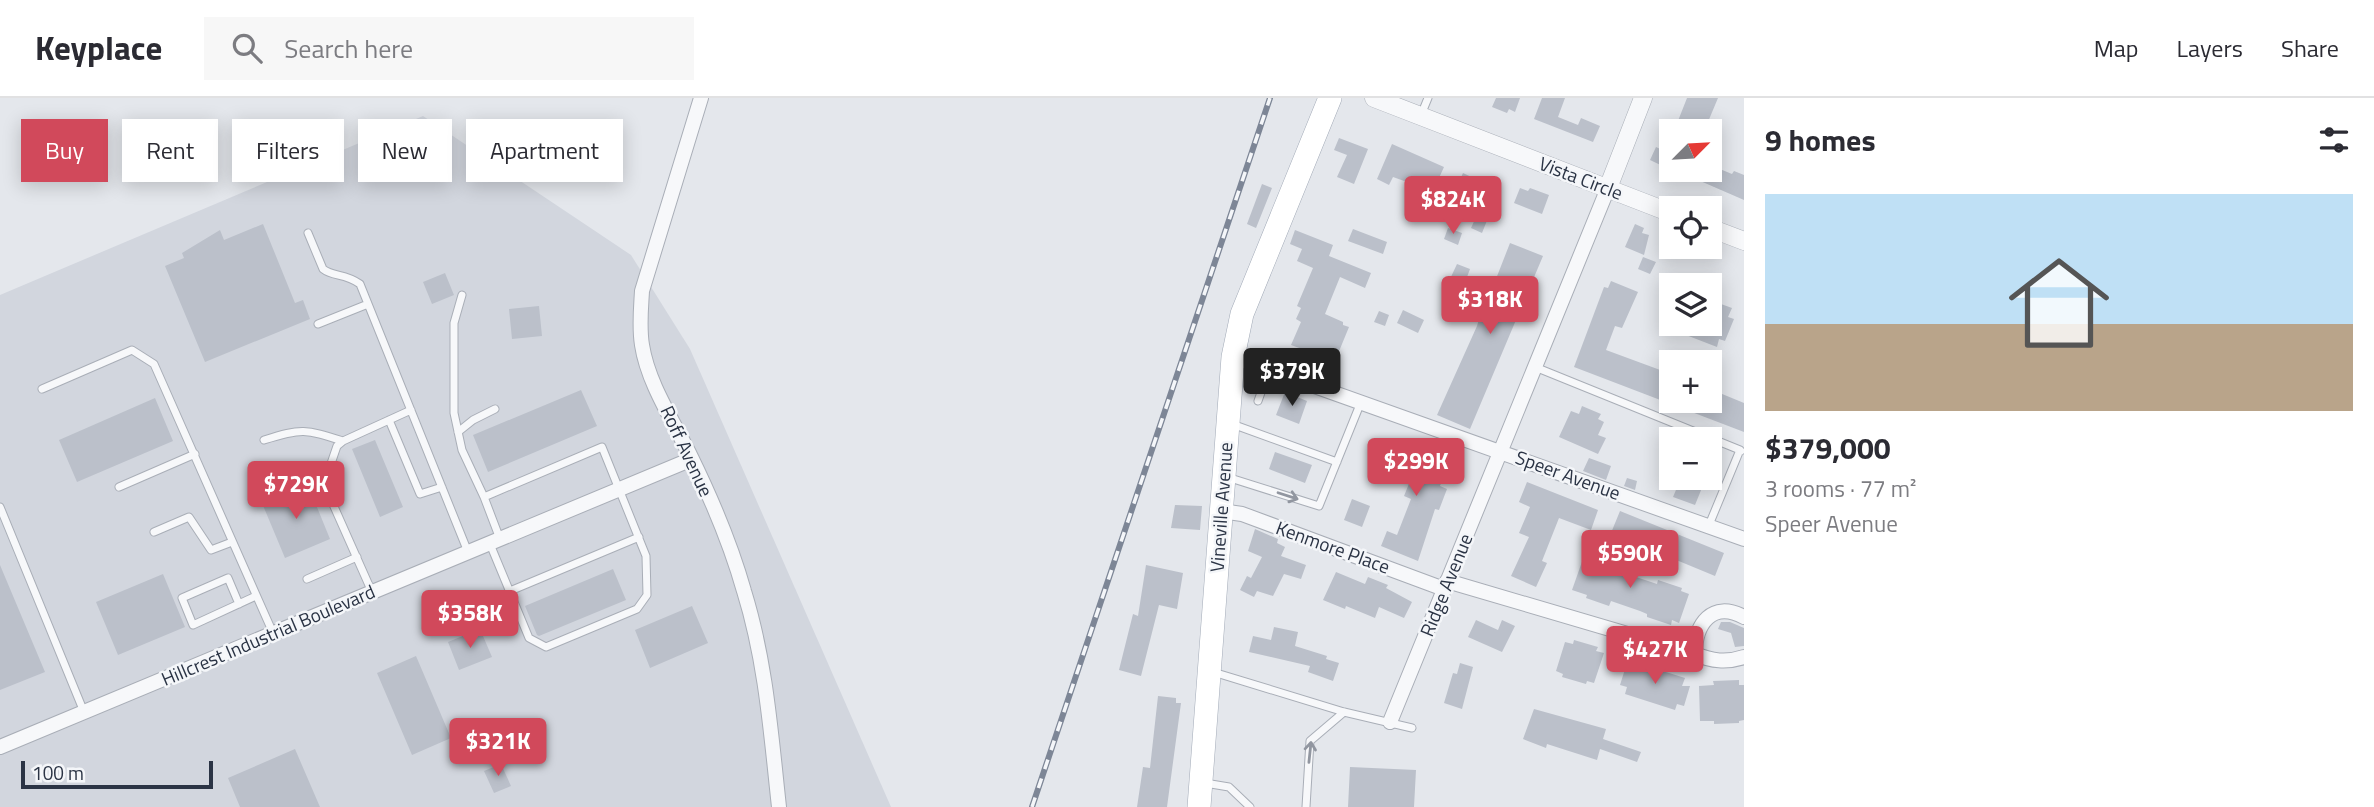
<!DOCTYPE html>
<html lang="en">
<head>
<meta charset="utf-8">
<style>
	:root { --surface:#fff; --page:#f7f7f7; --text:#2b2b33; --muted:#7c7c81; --line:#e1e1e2; --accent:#d1495b }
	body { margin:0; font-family:"Titillium Web",sans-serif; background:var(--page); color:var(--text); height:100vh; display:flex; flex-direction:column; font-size:26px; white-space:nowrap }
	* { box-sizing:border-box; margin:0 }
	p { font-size:23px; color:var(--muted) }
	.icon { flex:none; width:38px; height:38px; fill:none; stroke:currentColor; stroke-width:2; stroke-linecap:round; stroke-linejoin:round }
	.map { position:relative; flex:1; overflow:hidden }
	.sheet { display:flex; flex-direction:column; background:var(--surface); width:630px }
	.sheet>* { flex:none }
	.hud { position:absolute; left:21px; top:21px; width:665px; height:63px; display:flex; gap:14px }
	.needle { width:46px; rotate:66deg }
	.tools { position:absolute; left:1659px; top:21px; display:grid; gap:14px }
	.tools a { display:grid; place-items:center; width:63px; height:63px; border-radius:0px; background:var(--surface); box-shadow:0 4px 18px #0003; font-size:35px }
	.scale { position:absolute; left:21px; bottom:18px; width:192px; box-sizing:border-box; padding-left:7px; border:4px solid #2b3445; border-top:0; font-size:19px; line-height:24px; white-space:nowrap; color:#2b3445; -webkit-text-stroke:5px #f4f6f9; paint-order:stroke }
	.price { position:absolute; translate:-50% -60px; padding:0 16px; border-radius:7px; background:var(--accent); color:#fff; font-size:23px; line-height:46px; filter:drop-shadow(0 2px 4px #0008) }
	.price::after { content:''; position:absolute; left:50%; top:42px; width:21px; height:16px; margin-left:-10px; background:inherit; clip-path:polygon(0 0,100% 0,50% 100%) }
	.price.on { background:#222; color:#fff }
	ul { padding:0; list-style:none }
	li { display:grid; align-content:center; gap:14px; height:371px; padding:0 21px }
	li span { display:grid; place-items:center; height:217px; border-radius:0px; color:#555 }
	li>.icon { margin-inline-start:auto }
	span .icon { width:126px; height:126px; fill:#fffc; stroke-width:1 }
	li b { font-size:30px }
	h2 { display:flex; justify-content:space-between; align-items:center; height:84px; padding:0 21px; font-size:30px }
	.chip { padding:0 24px; border-radius:0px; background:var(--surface); box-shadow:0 4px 18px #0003; font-size:24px; line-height:63px }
	.chip.on { background:var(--accent); color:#fff }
	header { display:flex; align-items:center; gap:42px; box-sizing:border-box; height:98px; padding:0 35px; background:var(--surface); border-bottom:2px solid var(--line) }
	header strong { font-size:33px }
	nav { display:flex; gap:38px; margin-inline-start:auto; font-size:24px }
	.search { width:490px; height:63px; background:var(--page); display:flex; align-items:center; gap:18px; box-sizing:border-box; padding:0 24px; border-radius:0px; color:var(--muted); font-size:26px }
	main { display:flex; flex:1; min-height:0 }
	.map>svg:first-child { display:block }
</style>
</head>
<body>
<header>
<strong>Keyplace</strong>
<div class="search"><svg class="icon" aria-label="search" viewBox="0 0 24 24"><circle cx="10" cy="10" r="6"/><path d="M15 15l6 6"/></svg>Search here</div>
<nav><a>Map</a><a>Layers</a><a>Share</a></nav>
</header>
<main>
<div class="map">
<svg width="1744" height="709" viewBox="0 0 1744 709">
	<rect width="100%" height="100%" fill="#e4e7ec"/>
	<path fill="#d2d6de" d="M423 18 631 157 690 251 891 709H0V197Z"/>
	<path fill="#bbc0ca" d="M1496 0H1520L1515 14 1509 11 1507 15 1492 9Z
		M1542 0H1565L1558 19 1578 27 1581 20 1600 28 1593 44 1534 21Z
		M1687 0H1718L1705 31 1699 28 1697 33H1674Z
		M1339 40 1368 51 1354 86 1337 79 1347 57 1334 52Z
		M1392 46 1444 69 1433 93 1427 92 1426 95 1417 91 1418 88 1393 79 1389 87 1377 81Z
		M1656 49 1671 56V72L1650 62Z
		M1715 69 1732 76 1734 73 1744 77V102L1675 72H1714Z
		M1463 75 1484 85 1474 105 1454 95Z
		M1262 86 1272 90 1256 130 1247 126Z
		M1520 90 1528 93 1530 90 1549 97 1542 116 1514 105Z
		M1477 117 1488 120 1482 135 1471 130Z
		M263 126 295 205 303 202 310 221 205 264 165 168 184 160 182 155 220 132 224 142Z
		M1635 126 1644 130 1642 135 1649 137 1644 157 1625 149Z
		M1448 130 1462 135 1458 147 1444 141Z
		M1353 131 1387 144 1383 156 1348 143Z
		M1295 132 1333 147 1329 158 1371 175 1365 190 1340 179 1325 216 1343 224V227L1349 229 1335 263 1291 247 1301 224 1296 221 1301 210 1297 208 1313 170 1297 163 1302 151 1290 146Z
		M1510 145 1543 158 1470 331 1437 317 1477 228 1483 208 1485 209Z
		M1643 159 1656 164 1650 176 1638 171Z
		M1457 166 1470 171 1464 187 1450 181Z
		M445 175 454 197 432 206 423 184Z
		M1611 183 1638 194 1622 230 1615 228 1606 252 1671 276V303H1710V291L1744 305V334L1574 269 1604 189 1608 190Z
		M1710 202 1732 210 1728 219 1734 221 1725 243 1719 241 1717 249 1686 237 1690 226H1710Z
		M539 208 542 238 512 241 509 211Z
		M1403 212 1424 222 1418 235 1397 225Z
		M1379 213 1389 217 1385 228 1374 224Z
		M581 292 597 328 488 374 473 337Z
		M1285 294 1307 303 1299 326 1276 317Z
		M155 300 173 343 77 384 59 342Z
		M1582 308 1601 316 1598 321 1604 324 1598 337 1606 340 1598 356 1559 339 1571 313 1579 316Z
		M1387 341 1449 363 1440 388 1447 391 1439 412 1435 411 1418 463 1381 448 1387 433 1397 437 1411 401 1404 398 1415 371 1381 358Z
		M375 342 403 409 380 419 352 351Z
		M1275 354 1312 367 1305 385 1269 371Z
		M1589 360 1611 368 1606 382 1583 373Z
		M1627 380 1637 383 1635 392 1624 388Z
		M1681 380H1706L1695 407 1673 399Z
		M1527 384 1598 412 1591 432 1559 420 1542 463 1547 465 1536 489 1511 478 1529 439 1519 435 1530 409 1519 404Z
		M308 387 330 441 285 460 262 405Z
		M1352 401 1370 408 1362 429 1344 422Z
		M1175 407 1202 408 1200 432 1171 430Z
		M1620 413 1724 455 1715 478 1611 435Z
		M1255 431 1278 441 1277 445 1285 449 1281 458 1306 467 1301 481 1284 476 1273 498 1257 493 1254 499 1240 492 1247 478 1251 480 1262 459 1248 453Z
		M1584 458 1597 463 1598 458 1622 466 1621 470 1634 474 1633 478 1657 486 1658 482 1682 490 1681 493 1689 496 1679 525 1672 522 1671 527 1647 519V516L1640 513 1611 503 1609 508 1586 500 1587 497 1572 492Z
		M0 467 45 574 0 592Z
		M1146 467 1183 475 1177 511 1159 507 1141 578 1119 572 1133 516 1138 518Z
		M613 471 626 502 539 538 537 537 525 508Z
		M1336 474 1365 486 1368 479 1388 487 1386 490 1412 504 1404 520 1379 509 1375 520 1346 508 1345 511 1323 502Z
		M163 476 185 529 118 557 96 504Z
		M692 508 708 545 650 570 635 532Z
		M1476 522 1498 532 1502 522 1515 528 1502 554 1468 539Z
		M1721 524H1730L1744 530V548L1735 549 1731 535 1718 531Z
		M1274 529 1298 534 1295 548 1327 558 1326 561 1339 565 1333 583 1308 574 1310 568 1249 554 1253 538 1271 542Z
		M480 531 492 559 459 572 448 544Z
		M1574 542 1598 549 1596 553 1604 555 1594 585 1587 583 1586 586 1562 579 1563 576 1556 573 1565 544 1573 546Z
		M416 558 451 640 412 657 377 575Z
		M1634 564 1685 580 1682 588H1690L1684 608 1677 606 1675 612 1625 596 1627 589 1620 587 1626 568 1632 570Z
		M1460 565 1473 569 1462 611 1444 605 1453 575 1457 576Z
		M1739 582V587H1744V622L1739 623V625L1714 626V623H1700L1699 588 1714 587 1713 583Z
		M1158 598 1176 600V605H1181L1167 709H1137L1143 669 1150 670Z
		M1534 611 1606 631 1603 641 1641 654 1637 664 1600 651 1597 662 1547 646 1546 650 1523 641Z
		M295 651 320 709H240L228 680Z
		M501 666 511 688 494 695 484 673Z
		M1350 669 1416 672 1414 709H1348Z"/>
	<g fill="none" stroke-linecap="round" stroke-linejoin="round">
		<g stroke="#a9aeb7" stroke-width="9">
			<path id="service" d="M1421 17 1428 0
				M308 135 323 171C333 179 345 175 360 186L468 454
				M462 197 454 225V315L462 352 484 399
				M318 226 368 206
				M1535 269 1740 352
				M42 291 132 252 154 266 273 535
				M1258 303 1269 272
				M389 322 420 396 442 389
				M1232 326 1337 364
				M458 334 473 322 495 311
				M264 342C302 330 305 331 343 343
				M1227 379 1319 408 1361 304
				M119 389 195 356
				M0 409 84 614
				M1709 427 1740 352 1741 353
				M154 434 189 419 211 452 232 444
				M490 446 529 540 546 549 637 511 647 497 646 458 602 349 484 399 500 441
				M307 481 357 459
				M510 493 639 439
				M372 494 324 386 337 348 343 343 411 312
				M239 506 228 480 182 500 193 527 256 498
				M1213 574 1344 614 1412 630
				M1205 685 1229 689 1250 709
				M1306 709 1310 643 1344 614"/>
		</g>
		<g stroke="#a9aeb7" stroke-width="16">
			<path id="minor" d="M701 0 642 193C641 211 639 229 642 247 648 286 674 324 691 359 712 402 731 447 744 493 766 564 771 636 779 709
				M1233 259 1744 441
				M1221 413 1242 416 1444 491
				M1447 483 1695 556
				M1744 519C1712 502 1695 526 1695 556 1712 563 1726 565 1744 559
				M1390 624 1608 90
				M0 649 692 361"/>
		</g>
		<g stroke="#a9aeb7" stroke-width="19">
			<path id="tertiary" d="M1374 0 1671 115
				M1608 90 1643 0
				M1710 130 1744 143"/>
		</g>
		<g stroke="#a3abb8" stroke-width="24">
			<path id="primary" d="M1199 709 1233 259 1242 216 1330 0"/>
		</g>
		<use href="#service" stroke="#f7f8fa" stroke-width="7"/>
		<use href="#minor" stroke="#f7f8fa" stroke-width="14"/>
		<use href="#tertiary" stroke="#f7f8fa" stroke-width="18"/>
		<use href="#primary" stroke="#fff" stroke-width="23"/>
		<g stroke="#7d8696" stroke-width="6">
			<path id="rail" d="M1032 709 1270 0"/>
		</g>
		<use href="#rail" stroke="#f4f6f9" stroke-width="3.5" stroke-dasharray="10" stroke-linecap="butt"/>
	</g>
	<defs><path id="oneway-shaft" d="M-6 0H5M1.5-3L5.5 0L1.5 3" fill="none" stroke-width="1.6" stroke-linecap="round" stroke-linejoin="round" transform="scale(1.75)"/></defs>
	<g stroke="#9196a0">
		<use href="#oneway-shaft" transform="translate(1288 398) rotate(18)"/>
		<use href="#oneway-shaft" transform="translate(1310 654) rotate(-84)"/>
	</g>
	<g text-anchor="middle" stroke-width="5" stroke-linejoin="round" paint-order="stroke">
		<g font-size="19" fill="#2b3445" stroke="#f4f6f9">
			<text transform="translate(1581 80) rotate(21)" y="7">Vista Circle</text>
			<text transform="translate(687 353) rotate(65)" y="7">Roff Avenue</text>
			<text transform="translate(1568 377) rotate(20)" y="7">Speer Avenue</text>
			<text transform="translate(1221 409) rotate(-86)" y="7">Vineville Avenue</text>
			<text transform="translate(1333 449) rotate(20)" y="7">Kenmore Place</text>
			<text transform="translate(1446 487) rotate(-68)" y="7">Ridge Avenue</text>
			<text transform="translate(268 537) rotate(-23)" y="7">Hillcrest Industrial Boulevard</text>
		</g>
	</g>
</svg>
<div class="tools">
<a><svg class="needle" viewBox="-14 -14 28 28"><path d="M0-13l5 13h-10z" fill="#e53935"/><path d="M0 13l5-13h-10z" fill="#7c7c81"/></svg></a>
<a><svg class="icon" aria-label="locate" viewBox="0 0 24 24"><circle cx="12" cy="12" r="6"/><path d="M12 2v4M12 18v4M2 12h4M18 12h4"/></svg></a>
<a><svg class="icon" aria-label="layers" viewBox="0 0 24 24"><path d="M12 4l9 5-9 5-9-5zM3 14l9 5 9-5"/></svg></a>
<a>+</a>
<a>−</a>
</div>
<div class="scale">100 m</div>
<b class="price" style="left:1453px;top:138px">$824K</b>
<b class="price" style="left:1490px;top:238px">$318K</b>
<b class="price on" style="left:1292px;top:310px">$379K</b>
<b class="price" style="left:1416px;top:400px">$299K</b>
<b class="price" style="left:296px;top:423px">$729K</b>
<b class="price" style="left:1630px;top:492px">$590K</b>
<b class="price" style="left:470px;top:552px">$358K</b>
<b class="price" style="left:1655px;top:588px">$427K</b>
<b class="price" style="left:498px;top:680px">$321K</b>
<div class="hud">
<a class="chip on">Buy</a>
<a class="chip">Rent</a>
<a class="chip">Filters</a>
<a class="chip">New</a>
<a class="chip">Apartment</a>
</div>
</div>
<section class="sheet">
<h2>9 homes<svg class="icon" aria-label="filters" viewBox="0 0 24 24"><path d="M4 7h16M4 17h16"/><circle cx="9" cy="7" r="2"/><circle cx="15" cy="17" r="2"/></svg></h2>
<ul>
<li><span style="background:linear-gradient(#bfe0f5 60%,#b9a48a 0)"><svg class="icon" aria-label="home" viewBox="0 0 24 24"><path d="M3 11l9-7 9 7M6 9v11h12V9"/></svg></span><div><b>$379,000</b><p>3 rooms · 77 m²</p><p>Speer Avenue</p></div></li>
</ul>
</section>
</main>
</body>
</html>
